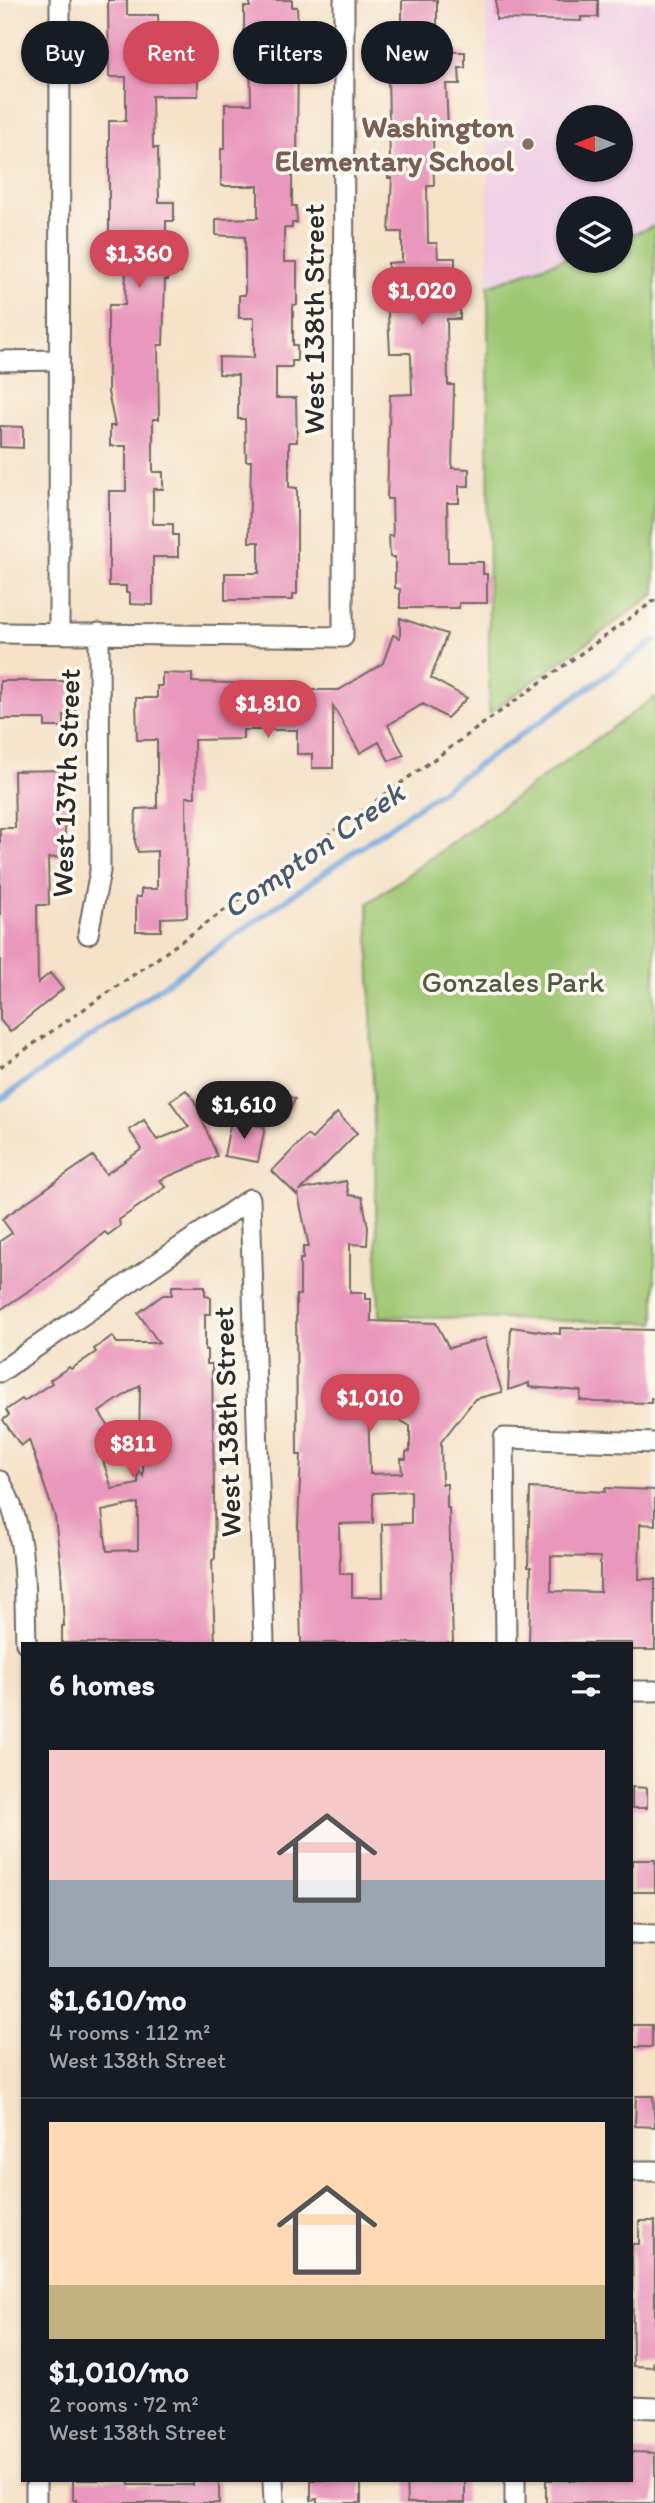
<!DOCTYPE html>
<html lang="en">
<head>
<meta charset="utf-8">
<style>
	:root { --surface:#171b24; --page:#20242c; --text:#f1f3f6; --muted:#9ea1a6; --line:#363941; --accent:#d1495b }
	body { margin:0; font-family:Itim,sans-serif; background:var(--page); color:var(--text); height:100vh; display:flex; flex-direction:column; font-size:26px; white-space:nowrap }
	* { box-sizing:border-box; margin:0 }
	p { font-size:23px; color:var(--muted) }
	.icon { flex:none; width:38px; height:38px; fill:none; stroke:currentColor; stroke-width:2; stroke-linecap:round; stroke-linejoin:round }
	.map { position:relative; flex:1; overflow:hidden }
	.panel { position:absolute; left:21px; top:1642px; width:612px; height:840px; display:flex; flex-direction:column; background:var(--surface); border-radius:0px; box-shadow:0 2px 5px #0004 }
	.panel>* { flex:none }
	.banner { position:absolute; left:21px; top:21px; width:614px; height:63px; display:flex; gap:14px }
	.needle { width:46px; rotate:270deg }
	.fabs { position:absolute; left:556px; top:105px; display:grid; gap:14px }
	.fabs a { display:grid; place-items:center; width:77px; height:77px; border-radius:50%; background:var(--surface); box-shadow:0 2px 5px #0004; font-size:35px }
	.price { position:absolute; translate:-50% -60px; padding:0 16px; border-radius:24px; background:var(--accent); color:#fff; font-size:23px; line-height:46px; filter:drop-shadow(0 2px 4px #0008) }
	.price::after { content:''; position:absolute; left:50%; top:42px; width:21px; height:16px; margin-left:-10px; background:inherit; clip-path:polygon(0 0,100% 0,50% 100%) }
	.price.selected { background:#222; color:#fff }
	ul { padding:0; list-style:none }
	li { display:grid; align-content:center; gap:14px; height:371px; padding:0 28px }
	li+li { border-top:2px solid var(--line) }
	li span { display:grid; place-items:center; height:217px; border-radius:0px; color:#555 }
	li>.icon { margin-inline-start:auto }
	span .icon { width:126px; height:126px; fill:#fffc; stroke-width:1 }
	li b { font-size:30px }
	h2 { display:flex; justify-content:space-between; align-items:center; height:84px; padding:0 28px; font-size:30px }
	.chip { padding:0 24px; border-radius:32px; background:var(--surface); box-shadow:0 2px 5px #0004; font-size:24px; line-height:63px }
	.chip.selected { background:var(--accent); color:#fff }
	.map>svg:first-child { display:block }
</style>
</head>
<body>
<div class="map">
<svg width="655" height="2503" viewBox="0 0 655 2503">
	<rect width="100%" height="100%" fill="#fbf7ec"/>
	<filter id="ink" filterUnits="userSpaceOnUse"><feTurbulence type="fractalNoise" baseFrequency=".0143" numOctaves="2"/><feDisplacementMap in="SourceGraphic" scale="14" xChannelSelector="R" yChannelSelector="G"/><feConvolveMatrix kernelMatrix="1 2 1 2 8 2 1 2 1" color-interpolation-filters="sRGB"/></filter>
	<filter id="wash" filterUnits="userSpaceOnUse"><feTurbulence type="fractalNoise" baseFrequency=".00686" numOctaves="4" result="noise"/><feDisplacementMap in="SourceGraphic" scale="28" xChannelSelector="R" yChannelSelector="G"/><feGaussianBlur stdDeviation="1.57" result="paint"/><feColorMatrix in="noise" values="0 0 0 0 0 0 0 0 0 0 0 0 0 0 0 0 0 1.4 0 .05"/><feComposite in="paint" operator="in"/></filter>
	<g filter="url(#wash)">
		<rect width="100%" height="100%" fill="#f5e2c8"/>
		<path fill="#f0d0e5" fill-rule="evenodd" d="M487 0H655V225L621 237V208H569V257L488 286ZM569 117H621V170H569Z"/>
		<path fill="#9ec773" stroke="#64794f" stroke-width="2" d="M655 226V594L489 713 488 286 569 257V261H621V238Z
			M655 697V1323L379 1316 368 903Z"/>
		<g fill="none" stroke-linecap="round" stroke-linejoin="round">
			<path stroke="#6ea2da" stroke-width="6" d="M0 1100 655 641"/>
		</g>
		<g id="blocks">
			<path fill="#e997bc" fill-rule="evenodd" d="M108 0H127V15H158L159 38H163L164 53H198V96H152L153 148H158L159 202H174V221H166V256L181 257V273H168V280H165L163 345H158L159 419H153V472H163V489H153V524H173V535H178V557H153V605L130 604V593H126V586H109V491H126V446H110V426H115L108 392V313L109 305H125L126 261H109V121H126V77H109Z
				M250 0H292V7H297L298 28 297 172H292V206H296L297 223H292V228H284V262H297V305H293V345H297V361H292V367H276V398H296L297 442H289V487L297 488V594H293V600H225V573H259V542H249L251 461H246L245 419H238V375L219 374V357L254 358V318H239V295H245V237L216 235V219L258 218V186H221V149H225V104H251L250 47H248V38H244V7H250Z
				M402 0H437V47L453 46V52H465V68H459L460 84H446L448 130H433L434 186H427L428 243H437L438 258H455V282H460V319H447L448 385H454L452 468 469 469V486H459V503H447L448 562H483V574H487V603H459V608H400V589L395 588V557H390L389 536H393L392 499H387L390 395 412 394 411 356 410 353H390L388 314V263L402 262V232H389L392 178H388V163H390L387 31H402Z
				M496 0H598V17H581V21L496 19Z
				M0 426 23 427V448L0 447Z
				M400 618 447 634 431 678 467 698 447 718 423 704 388 725 404 755 389 761 379 742 360 753 333 706V768H312V754H297V730H243V739L194 740 195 797H186L187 917 161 918V931H136V897H141V889H157V851L138 852 135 842 136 809 157 808V740H137L136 698H157V686H162V673L192 674V682L274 684V695H310V690H339L383 663 393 635 400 638Z
				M0 681H64V683H75V715H64V727H45V719H0Z
				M60 770V779H65V849H60V857L48 858 49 905H37L38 983 50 973 63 989 10 1032 0 1020V828H15L14 771Z
				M186 1090 194 1100 217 1156 160 1180 166 1187 119 1220 120 1226 108 1235 105 1232 48 1278 0 1310V1241L12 1233 2 1219 93 1156 106 1174 142 1149 129 1130 144 1120 157 1140 189 1127 170 1101Z
				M279 1091 295 1099 286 1118 269 1110Z
				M337 1113 357 1133 301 1190 346 1181 349 1195 362 1197 368 1227 367 1245 350 1244V1293H365V1299H371V1321L436 1323 449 1348 485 1338 502 1392 475 1399 441 1442 442 1484H447V1508H449L453 1643H301L298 1526 301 1455H297L296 1295H300V1259H303V1247H309L298 1194 297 1195 272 1171 307 1135 312 1139ZM368 1402 410 1426V1451L406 1452V1459H401L402 1473 370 1474ZM411 1491V1523L382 1524 383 1597H352V1574H340L339 1524 373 1523V1493Z
				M231 1120 265 1127 258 1162 224 1156Z
				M172 1286H205V1295L211 1298V1314H205V1350H207V1364H212L215 1558 212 1561 215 1643H62V1626H64L61 1569 55 1517 29 1440 21 1446 3 1420 9 1415 6 1410 22 1399 24 1401 52 1383 50 1380 69 1367 71 1369 96 1352 94 1349 112 1336 117 1343H159L138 1313 163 1295H172ZM140 1385 139 1454H143V1476L138 1470V1484L112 1489 99 1448 116 1437 99 1412ZM138 1503V1550L107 1551 102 1511Z
				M511 1327 560 1334V1328L655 1330V1399L651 1398V1403L595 1402 580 1400 581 1391 529 1387V1383L508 1390Z
				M530 1488 605 1492V1488L655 1490V1525L640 1524 639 1579H655V1650H632V1643H529L531 1567H528ZM551 1556 600 1557V1592L551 1591Z
				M632 1787 647 1788V1808H632Z
				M632 1860H655V1892H632Z
				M632 2025H652V2047H632Z
				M636 2096H653L655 2127 635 2126Z
				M639 2221H655V2362H653V2367L633 2366 632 2244H639Z
				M632 2452 655 2453V2503H546V2480H632Z
				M73 2480H128L129 2485H193V2480H219V2503H77V2500H73Z
				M311 2480H361V2503H317V2499L311 2500Z
				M427 2480H465V2503H407L406 2481Z"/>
		</g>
	</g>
	<g filter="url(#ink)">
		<use href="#blocks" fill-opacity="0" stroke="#726b62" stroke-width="2"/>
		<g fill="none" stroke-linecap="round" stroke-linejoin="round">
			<g stroke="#726b62" stroke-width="23">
				<path id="street" d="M0 361 59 360
					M0 633 343 637 344 0
					M59 633 60 0
					M88 934 100 871 99 633
					M250 1199 264 1643
					M0 1372 250 1199
					M0 1481C28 1530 24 1588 26 1643
					M506 1643 504 1438 655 1443
					M632 1691H655
					M632 1934 655 1935
					M632 2171H655
					M632 2407 655 2408
					M36 2480V2503
					M273 2480 274 2503
					M515 2480V2503"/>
			</g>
			<path stroke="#726b62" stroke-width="3.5" stroke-dasharray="5 5" stroke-linecap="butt" d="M0 1067 158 958 655 600"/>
			<use href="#street" stroke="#fff" stroke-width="19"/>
		</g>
	</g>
	<circle fill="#8d6e63" stroke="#fbf7ec" stroke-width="2.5" cx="528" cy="144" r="7"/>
	<g text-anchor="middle" stroke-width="7" stroke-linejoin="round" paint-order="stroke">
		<g font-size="30" font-weight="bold" fill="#785e54" stroke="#fbf7ec" text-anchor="end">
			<text x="514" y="137">Washington<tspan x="514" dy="34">Elementary School</tspan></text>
		</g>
		<g font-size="30" fill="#2b2b2b" stroke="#fbf7ec">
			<text transform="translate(314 319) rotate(-90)" y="10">West 138th Street</text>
			<text transform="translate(66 783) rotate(-88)" y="10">West 137th Street</text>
			<text transform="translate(227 1422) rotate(-92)" y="10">West 138th Street</text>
		</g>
		<g font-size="30" fill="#4e5a41" stroke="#fbf7ec">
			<text x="513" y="992">Gonzales Park</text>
		</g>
		<g font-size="32" font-style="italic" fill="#465b71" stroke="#fbf7ec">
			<text transform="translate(313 850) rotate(-35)" y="11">Compton Creek</text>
		</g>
	</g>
</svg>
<div class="fabs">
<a><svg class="needle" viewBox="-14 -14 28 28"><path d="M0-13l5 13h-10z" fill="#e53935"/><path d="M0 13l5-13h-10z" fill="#9ea1a6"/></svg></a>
<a><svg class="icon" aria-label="layers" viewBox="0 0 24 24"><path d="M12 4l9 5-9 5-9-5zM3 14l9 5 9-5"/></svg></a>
</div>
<b class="price" style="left:139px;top:290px">$1,360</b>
<b class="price" style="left:422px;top:327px">$1,020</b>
<b class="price" style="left:268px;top:740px">$1,810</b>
<b class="price selected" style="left:244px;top:1141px">$1,610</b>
<b class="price" style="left:370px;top:1434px">$1,010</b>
<b class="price" style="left:133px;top:1480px">$811</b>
<div class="banner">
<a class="chip">Buy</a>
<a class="chip selected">Rent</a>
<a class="chip">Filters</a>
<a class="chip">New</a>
</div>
<section class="panel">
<h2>6 homes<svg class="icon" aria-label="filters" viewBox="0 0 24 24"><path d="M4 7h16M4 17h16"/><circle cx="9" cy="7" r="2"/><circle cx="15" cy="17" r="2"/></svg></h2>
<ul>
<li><span style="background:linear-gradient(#f6c9c9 60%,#9aa5b1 0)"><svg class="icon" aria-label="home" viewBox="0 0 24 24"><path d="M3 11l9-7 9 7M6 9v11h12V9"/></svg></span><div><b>$1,610/mo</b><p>4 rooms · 112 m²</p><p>West 138th Street</p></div></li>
<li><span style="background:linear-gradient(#ffd9b3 75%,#c2b280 0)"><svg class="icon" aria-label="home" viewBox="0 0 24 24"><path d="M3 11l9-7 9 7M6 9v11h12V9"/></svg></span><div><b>$1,010/mo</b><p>2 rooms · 72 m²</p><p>West 138th Street</p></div></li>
</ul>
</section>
</div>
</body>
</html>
